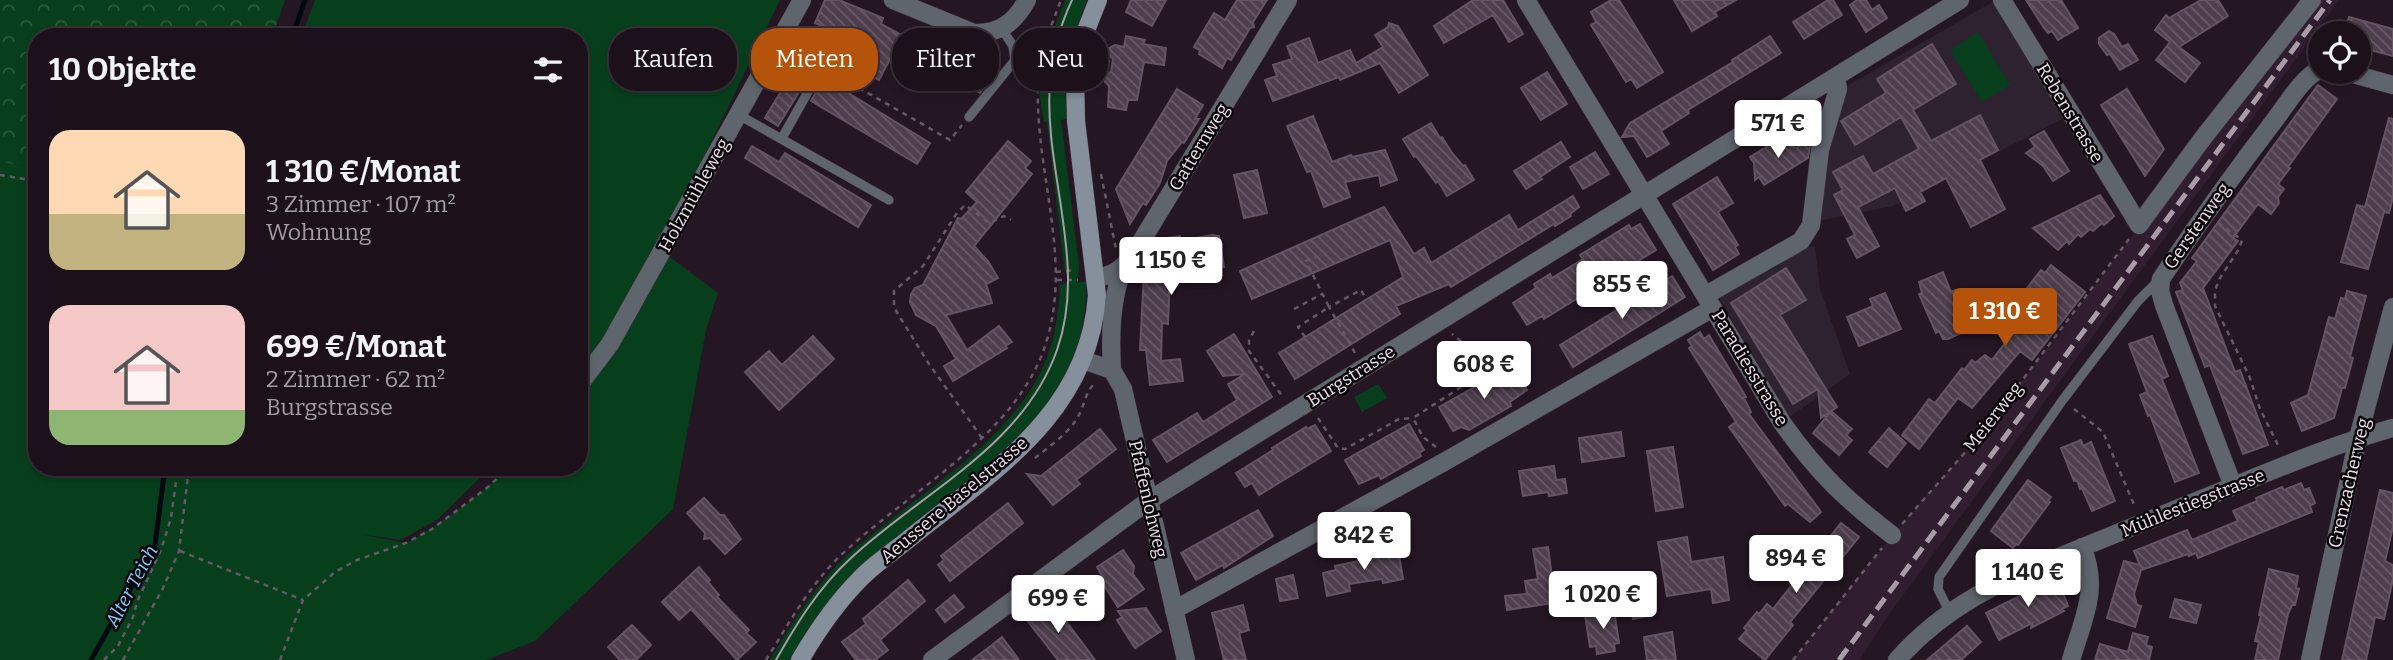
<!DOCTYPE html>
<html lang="de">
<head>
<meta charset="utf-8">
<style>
	:root { --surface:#1c101b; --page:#251924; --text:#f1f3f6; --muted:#a09da3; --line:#3a303a; --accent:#b45309 }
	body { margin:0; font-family:Bitter,serif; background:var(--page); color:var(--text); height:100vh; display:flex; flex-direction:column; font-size:26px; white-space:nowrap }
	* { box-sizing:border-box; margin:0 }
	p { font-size:23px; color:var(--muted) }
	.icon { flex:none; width:38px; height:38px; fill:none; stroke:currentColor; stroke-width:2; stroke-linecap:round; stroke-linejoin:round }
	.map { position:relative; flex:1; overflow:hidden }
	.drawer { position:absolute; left:28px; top:28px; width:560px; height:448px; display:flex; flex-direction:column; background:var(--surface); border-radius:28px; box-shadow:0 4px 10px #0003,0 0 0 2px var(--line) }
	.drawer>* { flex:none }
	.banner { position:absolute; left:609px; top:28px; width:665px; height:63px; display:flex; gap:14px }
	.controls { position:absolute; left:2308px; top:21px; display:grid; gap:14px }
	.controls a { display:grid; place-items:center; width:63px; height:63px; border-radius:50%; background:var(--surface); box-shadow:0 4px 10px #0003,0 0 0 2px var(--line); font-size:35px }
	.price { position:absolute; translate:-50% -60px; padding:0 16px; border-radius:7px; background:#fff; color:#222; font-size:23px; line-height:46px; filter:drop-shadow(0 2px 4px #0008) }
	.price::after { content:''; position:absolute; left:50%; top:42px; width:21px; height:16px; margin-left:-10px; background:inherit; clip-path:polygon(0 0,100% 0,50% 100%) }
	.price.current { background:var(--accent); color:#fff }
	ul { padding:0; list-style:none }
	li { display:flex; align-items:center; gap:21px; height:175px; padding:0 21px }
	li span { display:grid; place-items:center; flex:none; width:196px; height:140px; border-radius:21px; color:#555 }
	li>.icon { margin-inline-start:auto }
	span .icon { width:84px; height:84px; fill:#fffc; stroke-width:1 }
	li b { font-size:30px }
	h2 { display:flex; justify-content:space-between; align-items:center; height:84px; padding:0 21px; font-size:30px }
	.chip { padding:0 24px; border-radius:28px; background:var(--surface); box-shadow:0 4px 10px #0003,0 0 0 2px var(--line); font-size:24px; line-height:63px }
	.chip.current { background:var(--accent); color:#fff }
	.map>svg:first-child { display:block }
</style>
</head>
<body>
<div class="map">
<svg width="2393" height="660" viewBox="0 0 2393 660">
	<defs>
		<pattern id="forest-crowns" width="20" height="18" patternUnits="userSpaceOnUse" patternTransform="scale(1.75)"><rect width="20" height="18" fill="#073f1c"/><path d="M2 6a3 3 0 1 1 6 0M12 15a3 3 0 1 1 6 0" fill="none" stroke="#2b5a3d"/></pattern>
		<pattern id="building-back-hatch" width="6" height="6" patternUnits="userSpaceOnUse" patternTransform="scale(1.75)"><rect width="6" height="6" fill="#4f3f4e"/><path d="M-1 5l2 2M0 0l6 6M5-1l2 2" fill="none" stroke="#685a68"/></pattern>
	</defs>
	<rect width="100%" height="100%" fill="#251624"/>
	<path fill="#2e2230" d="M1994 1 2066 117 1893 206 1818 221 1825 151 1842 89Z
		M1810 246 1815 247 1820 289 1850 374 1788 418 1720 299V294Z"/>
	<path fill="#301d30" d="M2312 0H2339L1885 620 1860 660H1793L1892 535 1983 432Z"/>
	<path fill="#073f1c" d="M315 0H780L659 249 718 293 706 330 673 509 535 641 486 660H0V162L37 168V467H491L438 519 401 540 359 534 406 543C443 523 478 497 509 467H579V37H301Z
		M1065 0H1087C1069 46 1063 69 1067 119L1061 120 1079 266 1078 282H1086C1089 415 972 470 886 546 873 558 862 573 850 586 829 610 807 633 789 660H770C792 623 814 587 845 557 859 544 875 532 890 520 944 478 1014 431 1043 367 1055 341 1059 312 1060 284L1069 283 1064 267 1047 122H1044L1038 86 1040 59 1050 41Z
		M1978 32 2010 85 1982 102 1950 50Z
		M1378 384 1387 398 1362 412 1354 397Z"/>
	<path fill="url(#forest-crowns)" d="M0 0H285L272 37H37V168L0 162Z"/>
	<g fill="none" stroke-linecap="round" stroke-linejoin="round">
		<path stroke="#010910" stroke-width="5" d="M292 37 305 0
			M91 660 155 545 165 467"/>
	</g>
	<path fill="url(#building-back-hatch)" stroke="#645363" stroke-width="2" d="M825 0H839L883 18 881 24 910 40 914 32 965 60 961 68 987 83 980 93 955 79 950 87 892 55 879 80 864 71 876 49 815 23Z
		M1131 0H1166L1152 26 1126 12Z
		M1237 0H1267L1253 22 1254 27 1250 28 1231 60 1227 58 1222 68 1199 54 1200 50 1194 47 1214 13 1225 20Z
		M1473 0H1503L1523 34 1509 42 1493 15 1444 43 1434 26Z
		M1611 0H1619L1663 72 1637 88 1631 79 1626 82 1591 25 1596 22 1591 12Z
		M1674 0H1736L1715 12 1717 16 1692 31Z
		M1828 0H1833L1842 15 1804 39 1793 22Z
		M1857 0H1866L1872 10 1879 5 1887 18 1866 32 1850 5Z
		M2026 0H2061L2078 28 2058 40 2052 31 2048 33 2044 28Z
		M2201 0H2218L2228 16 2179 47 2200 63 2185 82 2156 60 2170 42 2155 30 2166 15 2169 18Z
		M2349 17 2393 29V56L2359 47V33H2344Z
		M1389 23 1398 26 1428 75 1399 93 1380 63 1340 80 1339 77 1273 101 1265 80 1277 76 1273 65 1292 59 1287 46 1309 38 1318 63 1350 50 1356 63 1383 47 1375 35 1388 27Z
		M2109 31 2114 34 2122 47 2128 44 2138 60 2120 70 2110 54 2107 55 2099 44V38Z
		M1126 36 1145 40 1143 44 1166 48 1164 65 1144 62 1137 100H1128L1126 110 1108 107 1109 86 1101 77 1111 72 1112 65 1113 59 1105 50 1115 45 1124 47Z
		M1770 36 1781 53 1688 110 1689 113 1661 131 1669 144 1647 157 1634 136 1622 137 1630 123 1733 62 1732 60Z
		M1932 44 1956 84 1913 110 1931 141 1980 115 1998 150 1980 160 2005 209 1971 227 1946 178 1920 192 1925 201 1906 211 1895 188 1858 207 1879 246 1857 258 1847 239 1855 235 1834 195 1843 190 1833 172 1863 156 1873 174 1919 149 1901 117 1855 145 1841 121 1886 93 1877 79Z
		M798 63 812 71 778 126 765 118Z
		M1547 72 1567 104 1541 120 1521 88Z
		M824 78 930 143 917 164 811 101Z
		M2318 85 2337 99 2288 167 2290 168 2278 184 2284 189 2278 197 2279 203 2271 214 2258 204 2233 238 2238 241 2203 288 2235 372 2240 370 2268 445 2243 454 2210 365 2205 367 2176 292 2183 290 2180 283 2197 261 2192 258Z
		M1177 89 1203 105 1195 119H1199L1184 143 1182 142 1167 161 1160 183 1146 205 1143 203 1130 224 1116 189Z
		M2127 89 2164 149 2145 176 2101 105Z
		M1313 116 1332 162 1351 155 1352 157 1385 150 1397 180 1381 186 1379 175 1345 182 1350 197 1324 207 1311 171 1307 172 1287 126Z
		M2389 118 2393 119V197L2389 213 2384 212 2368 269 2341 262 2357 205 2365 207Z
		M1431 123 1440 138 1442 137 1452 153 1463 166 1465 165 1474 180 1447 196 1438 181 1436 183 1416 156 1414 157 1403 139Z
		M2044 131 2069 171 2053 181 2043 166 2026 153 2035 147 2030 139Z
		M1782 137 1786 144 1796 148 1811 139 1808 158 1764 185 1759 177 1755 180 1754 163 1750 157Z
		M1008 141 1031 161 1025 168 1032 174 974 246 988 261 998 278 986 284 992 303 946 315 967 350 999 326 1012 342 1005 346 1007 348 953 381 944 366 956 359 936 326 916 315 910 302 911 294 915 288 923 285 958 218 961 219 977 202 966 192Z
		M1561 142 1570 157 1540 177 1542 179 1526 189 1514 171Z
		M752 146 779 162 785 153 871 205 858 227 745 158Z
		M1595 152 1609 174 1583 189 1570 167Z
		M1257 170 1267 213 1244 218 1234 175Z
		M1717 177 1733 203 1718 212 1738 245 1735 247 1739 254 1713 270 1673 204Z
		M2100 195 2114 216 2104 225 2102 223 2093 231 2090 229 2081 237 2078 234 2069 244 2067 241 2058 250 2033 228Z
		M1573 196 1579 207 1570 214 1571 216 1555 226 1554 224 1451 287 1449 284 1396 306 1400 314 1295 379 1279 353 1403 277 1390 240 1252 299 1240 271 1384 207 1414 254 1424 248 1431 263 1509 215 1518 230Z
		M1640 224 1656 250 1544 319 1542 316 1527 325 1513 303 1536 288 1534 284 1550 274 1552 278 1583 259 1580 255 1629 225 1631 229Z
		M1212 235 1219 236 1224 267 1170 275 1168 324 1162 323 1161 361 1180 359 1183 381 1150 385 1146 350H1140L1144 273H1157L1155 256 1161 255 1160 247 1167 246 1166 238 1180 236 1181 241Z
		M2051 265 2085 292 2032 360 2020 351 1972 408 1958 398 1919 449 1902 435 1929 399 1935 403 1962 368 1964 370 1972 360 1975 363 1985 355 1992 360 2011 335 2005 330 2025 306 2008 313 2041 270 2045 273Z
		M1786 268 1806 300 1780 315 1837 407 1821 418 1818 389 1793 404 1731 303Z
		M1943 272 1951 292 1955 290 1962 305 1957 307 1965 326V331L1948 339H1943L1939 331 1936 333 1919 294 1922 293 1919 282Z
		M1672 276 1685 297 1573 367 1560 345Z
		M2347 291 2366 296 2350 357 2353 358 2345 388H2342L2334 418 2302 431 2291 403 2308 395 2329 317 2335 319 2341 298 2345 299Z
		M1885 293 1901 329 1859 346 1847 317 1873 306 1870 299Z
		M1700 332 1704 339 1709 335 1746 397 1744 398 1751 412 1749 414 1821 512 1810 522 1788 504 1785 506 1729 427 1736 422 1689 348 1692 346 1688 340Z
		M1234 334 1272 397 1167 462 1153 440 1197 413 1203 422 1237 400 1228 384 1245 374 1223 376 1207 351Z
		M813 336 834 359 779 410 745 372 769 351 782 365Z
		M2152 336 2168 376 2162 379 2199 473 2175 482 2150 415 2148 416 2140 395 2147 392 2129 344Z
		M1514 368 1527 390 1510 402 1511 406 1469 430 1461 427 1453 431 1439 407 1503 371 1507 372Z
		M1831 411 1852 429 1846 435 1852 440 1839 455 1813 433Z
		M1409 424 1424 450 1419 453 1421 456 1381 479 1379 475 1359 484 1345 460Z
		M1315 425 1331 451 1259 495 1252 483 1245 487 1236 473 1273 450 1272 448 1306 427 1307 429Z
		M1889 428 1906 443 1887 467 1869 452Z
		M1100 429 1116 449 1076 480 1080 484 1053 505 1027 474 1041 476Z
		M1621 432 1624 456 1582 462 1579 438Z
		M2081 440 2083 446 2091 442 2115 501 2092 511 2082 488 2080 489 2077 480 2074 481 2061 448Z
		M1673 447 1683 507 1656 511 1647 451Z
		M1554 466 1556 480 1565 479 1567 493 1549 496 1548 492 1523 496 1519 471Z
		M2028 480 2051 497 2048 501 2050 502 2018 545 2016 544 2013 548 1991 531Z
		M2301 483 2304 490 2309 488 2315 503 2310 506 2312 512 2198 558 2196 553 2189 556 2188 554 2141 570 2134 594 2137 605 2141 606 2135 627 2107 618 2124 561 2140 565 2134 551 2187 530 2192 540 2238 521 2233 511 2257 501 2256 498 2282 487 2284 490Z
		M2380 490 2393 493V527L2385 561 2393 565V579L2384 619 2375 617 2366 660H2342Z
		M704 498 720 515H724L741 539 725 554 710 538 704 539 705 533 687 513Z
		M1008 503 1023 523 950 581 938 565 944 560 941 556Z
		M1258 510 1273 536 1224 568 1223 565 1196 580 1181 553Z
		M1841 523 1859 537 1790 622 1793 625 1765 660 1739 639 1747 630 1744 628 1757 612 1759 614 1767 604 1773 609Z
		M1687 537 1691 562 1723 557 1729 600 1713 603 1711 589 1667 596 1658 542Z
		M1548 547 1552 577 1562 576 1566 601 1507 610 1505 596 1527 594 1525 581 1538 579 1533 549Z
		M1398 549 1403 579 1383 583 1382 579 1349 584 1350 591 1327 596 1323 573 1336 570 1335 566 1363 560 1379 555V553Z
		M1123 550 1134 566 1133 574 1144 589 1118 607 1100 579 1103 577 1097 567Z
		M699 567 710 580 708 582 719 595 717 597 749 630 746 633 756 642 737 660 691 609 679 620 662 602Z
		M2269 569 2298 576 2296 588 2299 589 2295 605H2292L2288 614 2278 660H2255L2259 642 2255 641 2261 616 2259 615Z
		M1293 575 1298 598 1280 601 1276 579Z
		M2057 577 2068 606 2062 609 2064 611 2031 628 2032 623 1999 640 1986 613Z
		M908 580 925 601 880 640 888 650 875 660H856L842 642 866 624 863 619Z
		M954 595 964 607 945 622 936 610Z
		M1630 596 1647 604 1648 616 1633 619Z
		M2175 599 2201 605 2196 623 2170 617Z
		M1051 601 1066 621 1095 660H1058L1026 619Z
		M1243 605 1249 630 1239 633 1246 660H1224L1212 613Z
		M1146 608 1161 631 1135 648 1117 620 1122 617 1118 611Z
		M1614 610 1619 643 1614 644 1615 651 1597 654 1596 646 1590 647 1585 615Z
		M632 625 651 645 636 660H620L608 647Z
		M1967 626 1981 642 1961 660H1927Z
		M1672 632 1676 660H1647L1644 637Z
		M2133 633 2148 637 2146 645 2152 647 2149 660H2095L2100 644 2128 652Z
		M1002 637 1019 660H972L992 645Z"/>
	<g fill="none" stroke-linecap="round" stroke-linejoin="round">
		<g stroke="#413240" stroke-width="10">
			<path id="service" d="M739 115 889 200
				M969 117 1015 60 1013 46 1002 29
				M782 138 822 67
				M1949 611 1938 589 1939 577 2062 401 2138 301 2159 280"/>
		</g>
		<g stroke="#413240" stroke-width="19">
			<path id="minor" d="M893 0 974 33C1000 34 1015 22 1027 0
				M1526 0 1783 424C1818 473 1845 499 1892 535
				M2002 0 2139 225 2203 138 2312 0
				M2346 72 2393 85
				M1096 278C1114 275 1122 269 1133 255L1288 0
				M1706 295 1801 241 1811 225 1820 150 1838 89 1836 77
				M1083 360 1112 370 1123 389 1186 660
				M1112 370C1110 335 1111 303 1122 269
				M579 385 610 344 802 0
				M2233 486 2164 305 2160 291 2161 279C2197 225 2235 172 2274 121 2288 103 2301 79 2320 69
				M1174 610 1444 462 1713 308
				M932 660 1148 501 1960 0
				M1897 660C1945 606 2000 581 2066 554 2105 538 2145 522 2184 506 2253 479 2321 448 2393 428
				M2071 660C2083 619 2100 589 2082 547
				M2310 660 2358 438 2393 307"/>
		</g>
		<g stroke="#413240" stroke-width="19">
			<path id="secondary" d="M800 660C817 631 836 603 860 579 873 565 890 554 905 542 990 473 1089 415 1097 295L1076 121 1075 74 1083 38 1098 0"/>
		</g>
		<path stroke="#665965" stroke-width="2.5" stroke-dasharray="5 5" stroke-linecap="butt" d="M1025 32 1038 38C1035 53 1028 73 1038 86
			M795 49 813 60
			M833 73 950 140 962 125
			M1101 174 1116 249
			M0 175 37 181
			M2218 223 2242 240 2239 249 2220 278 2215 290V306L2250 378 2260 409 2280 449
			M1056 272 1076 270
			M1057 280H1078
			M1294 309 1322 294
			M1254 331 1249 340V351L1283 397
			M1305 337 1298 327 1329 307 1306 261 1316 257
			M1355 353 1329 307 1361 290 1366 299
			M2074 409 2103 432 2135 507
			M1318 418 1338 448 1345 449 1399 419 1413 418
			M982 438 929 364 901 319 894 307V291L923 266 957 213 965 205 989 223 1004 216 1011 220
			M1436 447 1423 437 1413 418 1483 373 1467 346 1452 334
			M1035 458C1051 445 1071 432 1080 413 1085 402 1086 391 1095 383
			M1902 524 1983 432 2129 239
			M180 551 303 600
			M104 660 118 646 133 617 137 602 161 550 171 518 178 467
			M123 660 163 588 179 551 189 467
			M280 660 303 600 335 572 357 560 406 543 432 529 488 487 509 467
			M766 660C788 625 809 586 839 557 907 492 1017 436 1046 343 1073 258 1035 173 1038 86 1039 55 1050 29 1061 0
			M1793 660 1882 548"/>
		<use href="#service" stroke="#5f656d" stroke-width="9"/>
		<use href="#minor" stroke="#5f656d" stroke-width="18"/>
		<use href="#secondary" stroke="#868f9c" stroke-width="18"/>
		<path stroke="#a89ca7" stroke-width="2" d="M776 660C797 623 819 587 851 558 922 492 1023 447 1057 350 1088 263 1043 170 1050 82 1052 53 1060 26 1072 0"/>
		<path stroke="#a89ca7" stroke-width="5" stroke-dasharray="14 7" stroke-linecap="butt" d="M1839 660 2330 0"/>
	</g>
	<g text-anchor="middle" stroke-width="5" stroke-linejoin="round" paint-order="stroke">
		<g font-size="18" fill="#ebe1ea" stroke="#0a050a">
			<text transform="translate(2070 113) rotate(59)" y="6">Rebenstrasse</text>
			<text transform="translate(1199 147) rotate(-59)" y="6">Gatternweg</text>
			<text transform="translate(694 195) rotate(-61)" y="6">Holzmühleweg</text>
			<text transform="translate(2197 226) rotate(-55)" y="6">Gerstenweg</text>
			<text transform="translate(1750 368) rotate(59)" y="6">Paradiesstrasse</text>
			<text transform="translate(1351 376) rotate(-32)" y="6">Burgstrasse</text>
			<text transform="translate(1993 417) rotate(-52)" y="6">Meierweg</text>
			<text transform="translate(2349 483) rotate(-77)" y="6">Grenzacherweg</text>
			<text transform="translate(1148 499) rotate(77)" y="6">Pfaffenlohweg</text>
			<text transform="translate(954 500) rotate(-40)" y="6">Aeussere Baselstrasse</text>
			<text transform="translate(2193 503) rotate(-22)" y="6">Mühlestiegstrasse</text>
		</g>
		<g font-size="19" font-style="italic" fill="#85cbf7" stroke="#0a050a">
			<text transform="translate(131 586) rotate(-62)" y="7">Alter Teich</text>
		</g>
	</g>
</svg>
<div class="controls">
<a><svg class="icon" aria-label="locate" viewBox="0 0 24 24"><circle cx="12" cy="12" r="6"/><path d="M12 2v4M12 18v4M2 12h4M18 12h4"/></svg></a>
</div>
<b class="price" style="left:1778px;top:160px">571 €</b>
<b class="price" style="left:1171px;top:297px">1 150 €</b>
<b class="price" style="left:1622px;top:321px">855 €</b>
<b class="price current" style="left:2005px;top:348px">1 310 €</b>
<b class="price" style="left:1484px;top:401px">608 €</b>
<b class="price" style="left:1364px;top:572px">842 €</b>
<b class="price" style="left:1796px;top:595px">894 €</b>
<b class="price" style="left:2028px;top:609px">1 140 €</b>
<b class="price" style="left:1603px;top:631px">1 020 €</b>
<b class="price" style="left:1058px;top:635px">699 €</b>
<div class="banner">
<a class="chip">Kaufen</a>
<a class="chip current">Mieten</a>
<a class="chip">Filter</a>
<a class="chip">Neu</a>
</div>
<section class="drawer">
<h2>10 Objekte<svg class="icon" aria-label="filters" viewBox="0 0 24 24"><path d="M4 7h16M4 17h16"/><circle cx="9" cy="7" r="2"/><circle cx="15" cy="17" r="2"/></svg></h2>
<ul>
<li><span style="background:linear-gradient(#ffd9b3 60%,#c2b280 0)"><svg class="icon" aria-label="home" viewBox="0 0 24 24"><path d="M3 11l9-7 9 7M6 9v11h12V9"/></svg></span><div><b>1 310 €/Monat</b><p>3 Zimmer · 107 m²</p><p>Wohnung</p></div></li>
<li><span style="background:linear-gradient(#f6c9c9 75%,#8fb573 0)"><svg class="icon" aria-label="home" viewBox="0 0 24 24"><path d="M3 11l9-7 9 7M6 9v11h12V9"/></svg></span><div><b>699 €/Monat</b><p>2 Zimmer · 62 m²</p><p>Burgstrasse</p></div></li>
</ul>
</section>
</div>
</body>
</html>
